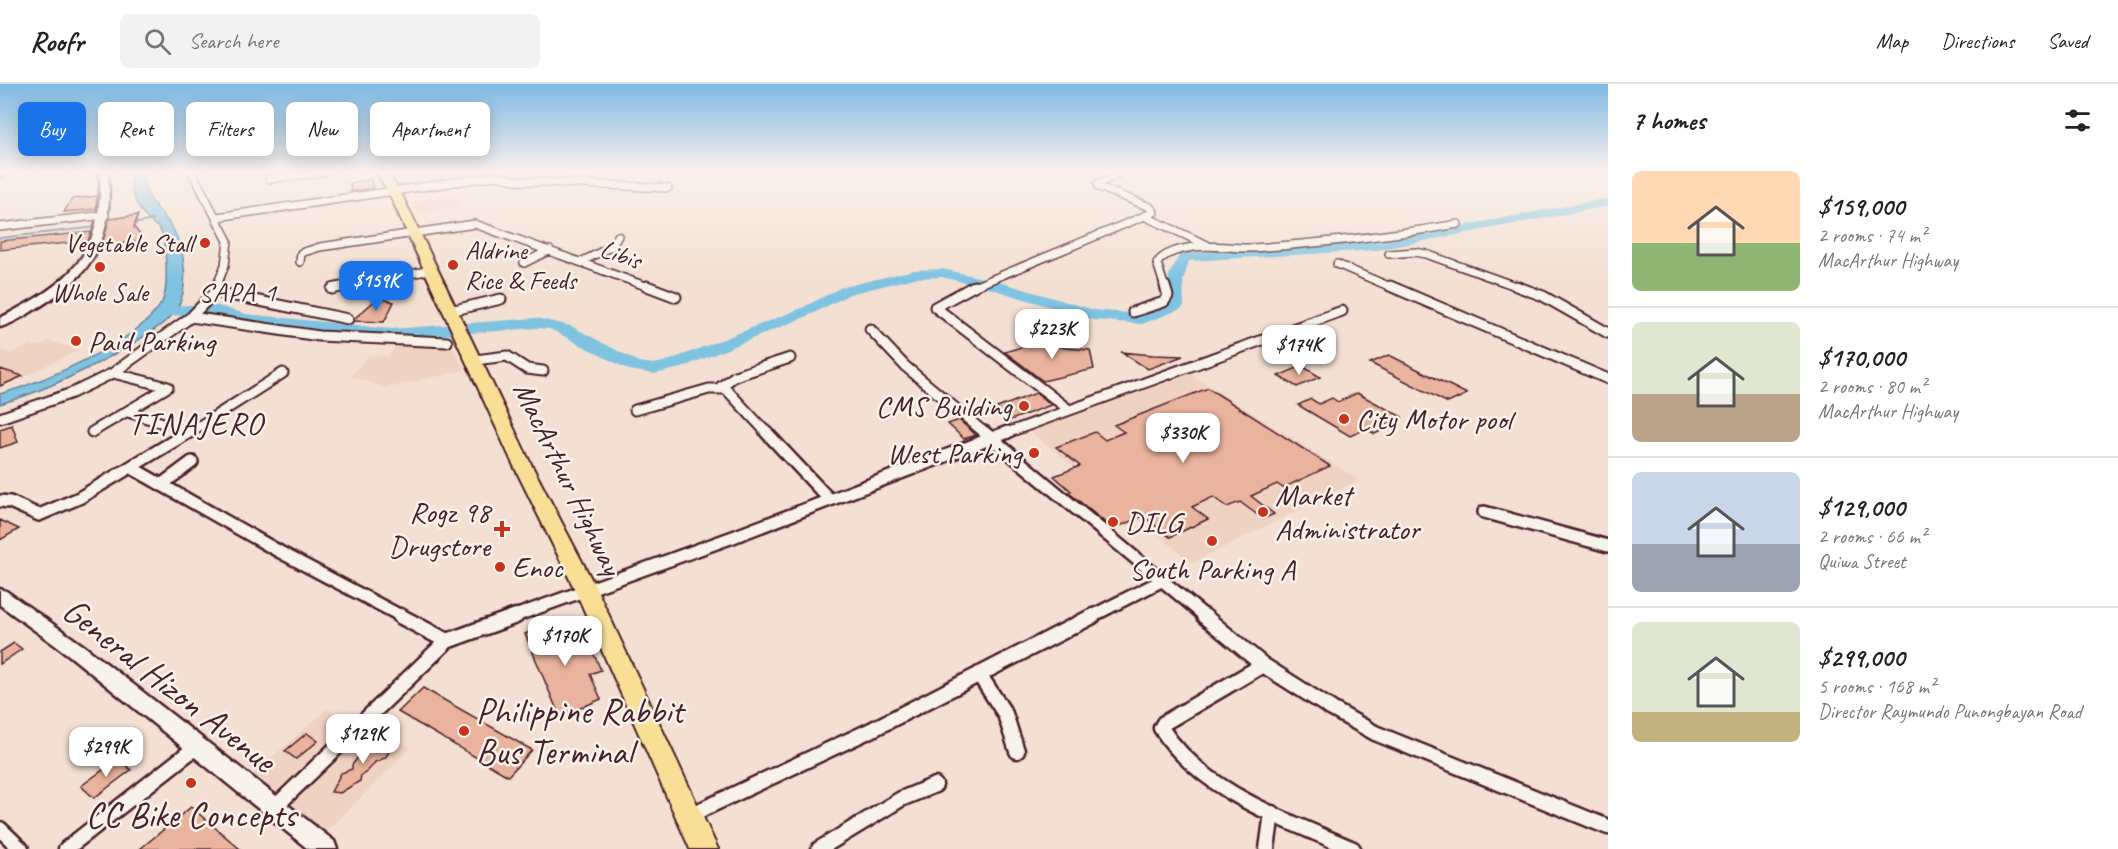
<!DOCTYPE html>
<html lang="en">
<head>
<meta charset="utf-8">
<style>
	:root { --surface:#fff; --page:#f2f2f2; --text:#222; --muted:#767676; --line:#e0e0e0; --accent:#1a73e8 }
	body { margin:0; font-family:Caveat,sans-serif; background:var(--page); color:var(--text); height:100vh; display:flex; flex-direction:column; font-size:22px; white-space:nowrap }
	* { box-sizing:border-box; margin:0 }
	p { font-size:20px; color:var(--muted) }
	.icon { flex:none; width:33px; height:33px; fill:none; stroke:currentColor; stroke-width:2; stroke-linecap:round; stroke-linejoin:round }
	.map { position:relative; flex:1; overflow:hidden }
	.details { display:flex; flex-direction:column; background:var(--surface); width:510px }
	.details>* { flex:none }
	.guide { position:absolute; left:18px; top:18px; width:570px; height:54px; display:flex; gap:12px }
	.price { position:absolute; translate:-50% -51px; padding:0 14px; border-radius:12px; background:#fff; color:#222; font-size:20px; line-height:39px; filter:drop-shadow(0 2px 3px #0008) }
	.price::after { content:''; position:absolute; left:50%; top:36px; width:18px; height:14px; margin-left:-9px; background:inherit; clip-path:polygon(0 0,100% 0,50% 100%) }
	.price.active { background:var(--accent); color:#fff }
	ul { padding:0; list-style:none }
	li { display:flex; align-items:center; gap:18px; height:150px; padding:0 24px }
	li+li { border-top:2px solid var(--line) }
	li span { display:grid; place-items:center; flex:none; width:168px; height:120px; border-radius:9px; color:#555 }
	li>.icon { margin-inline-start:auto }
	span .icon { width:72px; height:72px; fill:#fffc; stroke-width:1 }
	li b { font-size:26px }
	h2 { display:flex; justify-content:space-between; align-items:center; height:72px; padding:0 24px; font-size:26px }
	.tag { padding:0 21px; border-radius:9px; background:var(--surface); box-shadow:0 3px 15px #0003; font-size:21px; line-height:54px }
	.tag.active { background:var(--accent); color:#fff }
	header { display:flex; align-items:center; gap:36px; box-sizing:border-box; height:84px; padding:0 30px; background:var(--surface); border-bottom:2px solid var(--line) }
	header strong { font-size:28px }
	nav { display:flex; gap:33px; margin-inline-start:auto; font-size:21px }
	.search { width:420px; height:54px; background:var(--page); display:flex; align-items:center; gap:15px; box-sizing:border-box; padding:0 21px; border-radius:9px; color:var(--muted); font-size:22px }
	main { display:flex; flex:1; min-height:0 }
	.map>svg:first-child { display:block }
</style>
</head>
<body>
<header>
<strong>Roofr</strong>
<div class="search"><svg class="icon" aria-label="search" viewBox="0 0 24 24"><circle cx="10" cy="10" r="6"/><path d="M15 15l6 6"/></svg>Search here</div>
<nav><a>Map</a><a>Directions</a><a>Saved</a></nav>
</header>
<main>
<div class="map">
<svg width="1608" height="765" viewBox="0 0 1608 765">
	<rect width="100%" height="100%" fill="#f3e0d2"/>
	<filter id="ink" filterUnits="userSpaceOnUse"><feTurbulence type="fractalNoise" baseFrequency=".0167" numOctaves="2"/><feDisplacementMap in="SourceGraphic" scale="12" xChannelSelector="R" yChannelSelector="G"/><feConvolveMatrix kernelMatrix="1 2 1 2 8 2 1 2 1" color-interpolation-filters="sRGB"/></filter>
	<g filter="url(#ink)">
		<path fill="#f0d2c2" d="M454 110 461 121 417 130 412 118Z
			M48 257 79 266 25 292 0 284V266L11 269 31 260 39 262Z
			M450 259 465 286 387 304 351 292 369 271 389 272 395 263Z
			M1184 286 1359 396 1192 479 1026 344Z
			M327 625 353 642 276 712 251 692Z
			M375 642 411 664 325 749 289 721Z"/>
		<path fill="#80c3e1" stroke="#6a8198" stroke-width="1.5" d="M132 88H145C138 111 164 128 174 147 185 167 190 205 176 226 168 238 152 247 140 255 96 282 50 305 0 320V310C42 298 141 257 162 218 169 206 166 164 162 150 159 141 152 140 147 134 135 121 128 104 132 88Z"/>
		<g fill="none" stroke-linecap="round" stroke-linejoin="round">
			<path stroke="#6a8198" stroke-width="2" d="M133 140 153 136
				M0 154 97 143"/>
			<path fill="#80c3e1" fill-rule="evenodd" d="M1608 114V122L1377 166 1189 177 1183 197 1184 222 1181 225 1142 240 1093 236 992 205 942 193 914 194 850 210 812 230 681 284 654 290 629 286 550 245 536 244 391 255 245 240 210 230 167 232 159 227 167 222 211 220 246 230 391 245 536 234 571 242 639 278 654 280 670 276 802 224 840 204 914 186 942 185 996 197 1094 226 1140 230 1168 220 1169 191 1180 170 1185 169 1377 158Z"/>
		</g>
		<path fill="#e9b39d" stroke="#4a1f2b" stroke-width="1.5" d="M371 96 373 104 351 108 350 99Z
			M97 112 96 125 64 128 72 115Z
			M138 131 134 143 141 152 139 157 101 163 109 135Z
			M91 148 88 157 0 166V157Z
			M378 214 394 218 384 238 354 237 355 234Z
			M1041 257 1065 264 1090 266 1094 285 1043 297 1005 268Z
			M1121 268 1153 271 1183 272 1148 285Z
			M1389 271 1467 310 1448 319 1370 279Z
			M1302 282 1320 293 1297 303 1278 292Z
			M0 285 23 292 0 302Z
			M1208 304 1330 382 1283 404 1277 400 1251 412 1274 430 1263 435 1240 418 1227 423 1213 413 1192 423 1208 435 1170 453 1143 432 1113 445 1068 408 1071 407 1054 392 1080 382 1056 363 1095 348 1105 356 1124 348 1114 341Z
			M1036 309 1051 321 1011 336 997 324Z
			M1357 309 1402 333 1382 343 1385 345 1375 350 1366 345 1350 352 1298 321 1311 315 1319 320 1332 314 1338 318Z
			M959 336 976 351 964 355 948 340Z
			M12 341 18 358 0 364V345Z
			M0 436 19 445 0 456Z
			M562 535 573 558 586 553 601 586 590 590 601 615 560 633 525 550Z
			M14 559 22 565 0 580V568Z
			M423 604 532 666 508 692 398 628Z
			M307 649 318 657 296 675 285 667Z
			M385 652 393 661 385 674 375 678 367 688 361 691 360 697 340 709 331 708 341 689 352 685V681L363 667 368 666V663Z
			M118 675 131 686 94 714 81 702Z
			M191 723 240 765H140Z"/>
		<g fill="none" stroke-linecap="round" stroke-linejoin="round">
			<g stroke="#4a1f2b" stroke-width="10">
				<path id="minor-far3" d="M192 88 228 157 225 181 216 204
					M269 95 325 88
					M1144 132 1207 161
					M217 133 496 92 520 97 668 104
					M0 143 105 131
					M1389 170 1415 168 1426 170 1521 204
					M300 178 301 169 320 163 475 140 651 204
					M581 178 612 162 618 152
					M524 179 550 166
					M1337 180 1393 204
					M337 204 431 186
					M971 204 1154 128 1150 123 1099 103 1098 100 1116 91 1111 88
					M1165 204 1157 179C1165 168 1181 165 1194 163 1214 160 1234 165 1253 164 1322 159 1390 152 1458 140"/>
			</g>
			<g stroke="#4a1f2b" stroke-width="13">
				<path id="minor-far2" d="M647 202 676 213
					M974 202 935 223 1068 325
					M1390 202 1608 295
					M1516 202 1543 212 1608 249
					M332 205 345 202
					M215 208 348 235
					M450 227 501 215
					M1133 228 1164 218 1168 212 1165 202
					M191 233 319 252 447 258
					M870 245 905 282 986 350
					M475 276 507 272 527 285 543 287
					M719 304 735 292 790 274
					M635 326 709 305H726L768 350
					M128 328 163 339
					M0 334 72 309 113 289 191 233 215 208 217 202
					M92 348 168 303 113 289
					M187 350 283 289
					M1004 350 1342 227"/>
			</g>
			<g stroke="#4a1f2b" stroke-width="16">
				<path id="minor-far1" d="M766 348 829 415
					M984 348 1206 533
					M132 384 280 468 403 533
					M161 401 192 378
					M0 417 10 418 39 431 79 414 189 348
					M1484 428 1608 462
					M512 533 733 453 1008 348
					M1090 533 1161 497"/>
			</g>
			<g stroke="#4a1f2b" stroke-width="19">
				<path id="minor" d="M400 532 447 557
					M1204 532 1263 581 1332 625 1375 649 1608 743
					M1263 581 1164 639 1161 644C1203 709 1285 735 1353 765
					M979 590 1005 630 1017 667
					M275 723 447 557 516 532
					M688 732 873 645 1093 532
					M0 745 21 765
					M66 765 196 663
					M819 765 901 715 935 701
					M1267 765 1272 729"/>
			</g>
			<g stroke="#4a1f2b" stroke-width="5">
				<path id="secondary" d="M0 88H6L0 93Z
					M100 88H108C113 151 97 187 42 221 29 229 15 239 0 243V234C71 198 103 172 100 88Z
					M0 505 6 507 84 562 334 757 337 765H308L70 572 0 521Z"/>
			</g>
			<g stroke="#4a1f2b" stroke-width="4">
				<path id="trunk" d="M376 88H386L400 107 530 378 598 508 718 765H690L576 508 512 378 388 107Z"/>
			</g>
			<use href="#minor-far3" stroke="#f7f3e8" stroke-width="7"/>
			<use href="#minor-far2" stroke="#f7f3e8" stroke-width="9"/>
			<use href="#minor-far1" stroke="#f7f3e8" stroke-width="11"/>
			<use href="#minor" stroke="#f7f3e8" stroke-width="14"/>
			<use href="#secondary" fill="#f7f3e8" fill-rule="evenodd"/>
			<use href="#trunk" fill="#f9df96" fill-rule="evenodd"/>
		</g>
	</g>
	<linearGradient id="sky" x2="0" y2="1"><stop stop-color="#7ebae5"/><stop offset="0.45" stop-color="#faf1eb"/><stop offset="1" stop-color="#faf1eb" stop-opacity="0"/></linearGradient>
	<rect width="1608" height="195" fill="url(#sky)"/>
	<g fill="#c8321e" stroke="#f7f3e8" stroke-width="2">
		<circle cx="205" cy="159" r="6"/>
		<circle cx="453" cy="181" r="6"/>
		<circle cx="100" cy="183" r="6"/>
		<circle cx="76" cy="257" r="6"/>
		<circle cx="1024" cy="322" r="6"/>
		<circle cx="1344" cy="335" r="6"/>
		<circle cx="1034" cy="369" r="6"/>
		<circle cx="1263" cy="428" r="6"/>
		<circle cx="1113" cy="438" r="6"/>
		<path d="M499 436h6v6h6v6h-6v6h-6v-6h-6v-6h6z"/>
		<circle cx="1212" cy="457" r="6"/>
		<circle cx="500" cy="483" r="6"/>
		<circle cx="464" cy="647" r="6"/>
		<circle cx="191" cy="699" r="6"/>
	</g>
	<g text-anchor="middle" stroke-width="5" stroke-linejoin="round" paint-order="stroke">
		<g font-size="26" fill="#4a1f2b" stroke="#f7f3e8" text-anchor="end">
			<text x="193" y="168">Vegetable Stall</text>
			<text x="465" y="175" text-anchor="start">Aldrine<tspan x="465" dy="30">Rice &amp; Feeds</tspan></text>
			<text x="100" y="217" text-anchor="middle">Whole Sale</text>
		</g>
		<g font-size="26" fill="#4a1f2b" stroke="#f7f3e8">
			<text transform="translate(621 170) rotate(20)" y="9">Libis</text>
		</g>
		<g font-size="27" letter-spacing="1.5" fill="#4a1f2b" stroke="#f7f3e8">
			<text x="238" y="217">SAPA 1</text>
		</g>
		<g font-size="30" fill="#4a1f2b" stroke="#f7f3e8" text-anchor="start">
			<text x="88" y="267">Paid Parking</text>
			<text x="1012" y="332" text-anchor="end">CMS Building</text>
			<text x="1356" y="345">City Motor pool</text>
			<text x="1022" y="379" text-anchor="end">West Parking</text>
			<text x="1275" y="421">Market<tspan x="1275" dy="34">Administrator</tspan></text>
			<text x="490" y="438" text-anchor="end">Rogz 98<tspan x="490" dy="34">Drugstore</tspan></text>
			<text x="1125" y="448">DILG</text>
			<text x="512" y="493">Enoc</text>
			<text x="1212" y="495" text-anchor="middle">South Parking A</text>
		</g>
		<g font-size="30" fill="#4a1f2b" stroke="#f7f3e8">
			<text transform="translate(568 394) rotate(64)" y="10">MacArthur Highway</text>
		</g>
		<g font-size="32" letter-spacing="1.5" fill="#4a1f2b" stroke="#f7f3e8">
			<text x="196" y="350">TINAJERO</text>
		</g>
		<g font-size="36" fill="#4a1f2b" stroke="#f7f3e8">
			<text transform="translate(170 600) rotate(38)" y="13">General Hizon Avenue</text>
		</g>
		<g font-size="36" fill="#4a1f2b" stroke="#f7f3e8" text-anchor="start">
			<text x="476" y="639">Philippine Rabbit<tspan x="476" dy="41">Bus Terminal</tspan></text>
			<text x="191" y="743" text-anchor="middle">CC Bike Concepts</text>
		</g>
	</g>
</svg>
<b class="price active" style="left:376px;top:228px">$159K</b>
<b class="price" style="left:1052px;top:276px">$223K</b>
<b class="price" style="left:1299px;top:292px">$174K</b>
<b class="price" style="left:1183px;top:380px">$330K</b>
<b class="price" style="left:565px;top:583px">$170K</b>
<b class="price" style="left:363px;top:681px">$129K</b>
<b class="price" style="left:106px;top:694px">$299K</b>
<div class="guide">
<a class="tag active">Buy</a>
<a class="tag">Rent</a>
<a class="tag">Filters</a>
<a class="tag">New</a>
<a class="tag">Apartment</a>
</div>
</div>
<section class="details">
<h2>7 homes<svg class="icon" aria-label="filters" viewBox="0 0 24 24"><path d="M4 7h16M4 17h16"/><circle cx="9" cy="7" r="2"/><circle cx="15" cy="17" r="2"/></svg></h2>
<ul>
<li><span style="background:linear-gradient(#ffd9b3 60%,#8fb573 0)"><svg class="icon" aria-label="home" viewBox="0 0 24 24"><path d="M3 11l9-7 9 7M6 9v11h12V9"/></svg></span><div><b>$159,000</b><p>2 rooms · 74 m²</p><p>MacArthur Highway</p></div></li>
<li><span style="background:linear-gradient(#dfe7d0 60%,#b9a48a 0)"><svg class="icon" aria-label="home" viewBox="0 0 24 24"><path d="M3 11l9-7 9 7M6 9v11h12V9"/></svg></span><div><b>$170,000</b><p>2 rooms · 80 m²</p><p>MacArthur Highway</p></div></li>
<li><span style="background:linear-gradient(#c9d6e8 60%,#9aa5b1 0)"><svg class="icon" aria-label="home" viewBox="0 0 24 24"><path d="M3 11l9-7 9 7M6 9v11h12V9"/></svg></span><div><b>$129,000</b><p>2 rooms · 66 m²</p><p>Quiwa Street</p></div></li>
<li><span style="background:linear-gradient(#dfe7d0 75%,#c2b280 0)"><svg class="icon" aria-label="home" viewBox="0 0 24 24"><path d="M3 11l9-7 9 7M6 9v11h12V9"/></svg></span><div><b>$299,000</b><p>5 rooms · 168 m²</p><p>Director Raymundo Punongbayan Road</p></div></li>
</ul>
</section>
</main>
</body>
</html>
